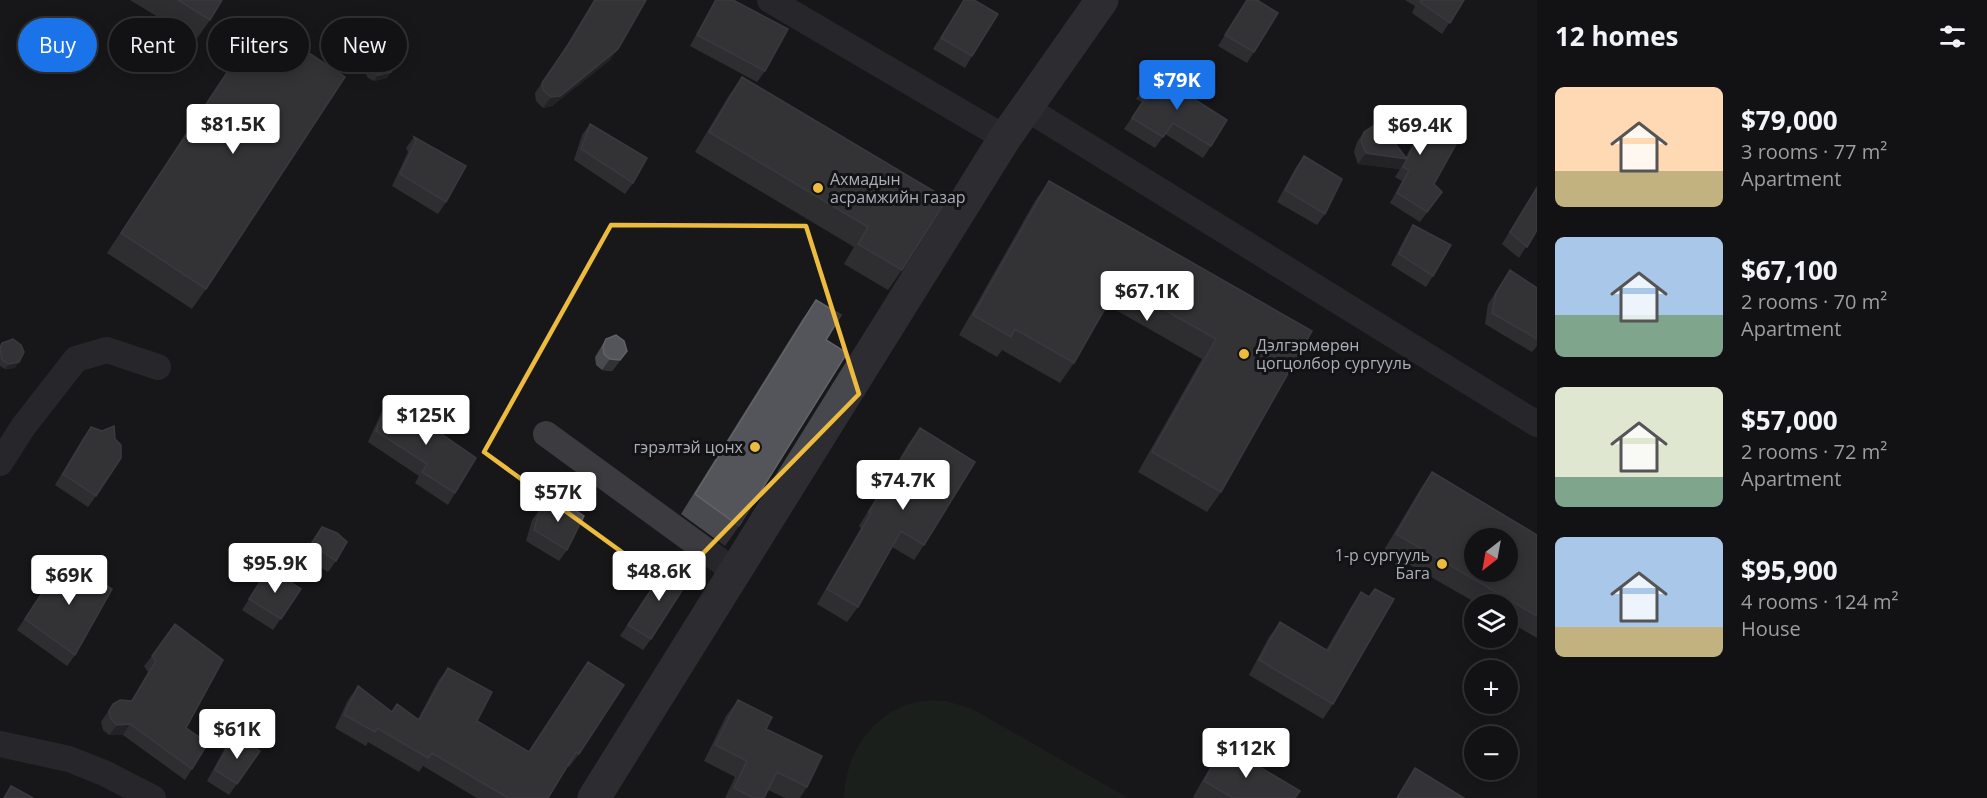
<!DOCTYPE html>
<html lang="en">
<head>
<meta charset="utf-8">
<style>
	:root { --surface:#121214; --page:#1f2022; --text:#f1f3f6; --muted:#9c9ea0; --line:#313234; --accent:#1a73e8 }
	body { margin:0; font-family:"Open Sans",sans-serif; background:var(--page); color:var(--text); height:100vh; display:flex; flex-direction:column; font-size:22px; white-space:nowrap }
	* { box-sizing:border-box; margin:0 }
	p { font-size:20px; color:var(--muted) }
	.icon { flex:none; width:33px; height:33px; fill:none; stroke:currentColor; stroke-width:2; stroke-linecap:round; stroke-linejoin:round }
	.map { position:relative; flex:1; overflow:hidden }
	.side { display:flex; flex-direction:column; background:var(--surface); width:450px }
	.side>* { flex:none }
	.hud { position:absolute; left:18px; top:18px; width:570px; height:54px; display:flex; gap:12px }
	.needle { width:39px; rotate:211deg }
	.controls { position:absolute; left:1464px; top:528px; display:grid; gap:12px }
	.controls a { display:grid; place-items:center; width:54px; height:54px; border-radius:50%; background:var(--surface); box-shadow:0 3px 15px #0003,0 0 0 2px var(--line); font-size:30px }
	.price { position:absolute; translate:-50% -51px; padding:0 14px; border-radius:6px; background:#fff; color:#222; font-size:20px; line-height:39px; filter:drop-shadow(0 2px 3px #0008) }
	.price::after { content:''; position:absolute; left:50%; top:36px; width:18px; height:14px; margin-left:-9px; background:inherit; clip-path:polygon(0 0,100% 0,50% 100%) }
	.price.on { background:var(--accent); color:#fff }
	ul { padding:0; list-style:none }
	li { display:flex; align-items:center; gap:18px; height:150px; padding:0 18px }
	li span { display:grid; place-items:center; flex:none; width:168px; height:120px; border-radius:9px; color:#555 }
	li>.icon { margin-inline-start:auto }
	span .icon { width:72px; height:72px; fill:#fffc; stroke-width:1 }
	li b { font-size:26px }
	h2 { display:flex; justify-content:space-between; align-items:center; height:72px; padding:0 18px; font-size:26px }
	.chip { padding:0 21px; border-radius:27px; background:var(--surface); box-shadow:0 3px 15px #0003,0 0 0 2px var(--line); font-size:21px; line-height:54px }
	.chip.on { background:var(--accent); color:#fff }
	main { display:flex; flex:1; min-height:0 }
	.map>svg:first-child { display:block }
</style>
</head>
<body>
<main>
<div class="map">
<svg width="1537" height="798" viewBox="0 0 1537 798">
	<rect width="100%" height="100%" fill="#18181a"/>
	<path fill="#202821" d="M946 701 972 709 1128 798H844C845 754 873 712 917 702 926 700 937 701 946 701Z"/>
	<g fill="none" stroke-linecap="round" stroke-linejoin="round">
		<path stroke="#3b3b40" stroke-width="26" d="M770 0 1005 138
			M1026 108 1537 424
			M546 434 734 571
			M0 463 23 427 76 359 107 350 158 367
			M0 744 69 759 104 773 153 798"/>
		<path stroke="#47484e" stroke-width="33" d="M594 798 1005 138 1102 0"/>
	</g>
	<path fill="#494a4f" d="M130 0H222L210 20 196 40Z
		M594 0H646L610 60 552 106 543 108 536 101 535 93 562 53Z
		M715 0H733L765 71 757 82 690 46Z
		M964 0 972 56 965 68 933 49Z
		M1247 0 1254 52 1247 63 1218 46Z
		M1405 0H1464L1442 34 1412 13 1415 6Z
		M261 21 206 289 192 309 107 253Z
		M369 56 391 72 387 78 374 81 368 78 364 71 365 62Z
		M1155 69 1180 91 1211 146 1203 158 1165 134 1155 148 1124 129 1142 102 1136 99Z
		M742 77 947 199 902 270 888 290 844 264 854 247 695 152 728 97Z
		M1433 108 1434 184 1442 192 1420 222 1390 203 1402 181 1395 177 1400 169 1358 164 1354 152 1357 142 1364 132 1406 157 1426 118Z
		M590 124 633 183 625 194 574 160 582 135Z
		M414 137 446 202 438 214 392 186 408 152 406 148Z
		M1304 156 1325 214 1317 225 1277 202 1296 167Z
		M1049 181 1312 331 1221 492 1207 512 1138 472 1202 359 1107 305 1074 363 1060 383 1002 350 997 357 959 335 1035 201Z
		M1537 186V230L1519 258 1502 244Z
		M1413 225 1433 276 1426 287 1391 265 1406 236Z
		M1510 270 1537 288V346L1532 352 1485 324 1488 304Z
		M816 300 826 340 739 526 725 546 681 514 802 320Z
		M606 339 619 362 612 371 602 370 596 365 595 357Z
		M2 343 15 368 5 369 0 366V346Z
		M390 400 455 493 448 505 415 483 419 476 368 442 382 411Z
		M91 427 115 439 96 496 88 507 55 485 83 438Z
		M920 428 924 545 914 560 892 547 858 607 847 622 817 604 861 528 859 526 909 443Z
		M1432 472 1537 535V638L1508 621V604H1478L1384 550 1421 488Z
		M540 509 567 550 559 561 526 541 532 520Z
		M322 527 336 561 328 572 303 556Z
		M56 571 75 655 67 666 17 630Z
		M265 574 301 589 273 630 242 610Z
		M660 575 651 639 643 650 620 636Z
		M1361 592 1333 704 1323 719 1249 675 1269 637 1280 622 1326 650 1351 607Z
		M152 656 223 660 186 728 192 769 185 780 123 735H109L103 730 101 722 113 704 131 701 148 672 144 666Z
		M588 662 579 754 569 767 567 766 548 798H477L423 766 419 772 368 742 366 746 335 728 348 700 358 686 391 712 397 704 418 719 438 681 448 668 477 721 529 752Z
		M738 700 766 729 807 787 800 798H785L768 790 764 798H725L735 777 704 761 726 716Z
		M234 735 260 751 229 795 207 781 226 746Z
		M1224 746 1295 798H1195L1193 797 1213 762Z"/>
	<path fill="#313235" d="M618 49 610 60 552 106 543 108 551 97Z
		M391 72 387 78 374 81 378 75Z
		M1366 153 1407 159 1400 169 1358 164Z
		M627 351 612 371 602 370 610 359Z
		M19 362 15 368 5 369 9 364Z
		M130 724 123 735H109L117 725Z"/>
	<path fill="#54555a" stroke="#616369" stroke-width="1.5" fill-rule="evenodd" d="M178 0H222L210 20Z
		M595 0H646L618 49 560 96 551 97 543 90 542 83 570 42Z
		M716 0H733L788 29 765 71 697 35Z
		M964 0H974L998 14 972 56 941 38Z
		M1247 0H1257L1278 13 1254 52 1225 35Z
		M1421 0H1464L1450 23 1420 2Z
		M261 21 345 77 206 289 121 233Z
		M379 47 388 48 395 55 396 64 391 72 378 75 372 72 368 65 369 56Z
		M1155 69 1183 86 1180 90 1227 120 1211 146 1173 123 1163 137 1132 118 1150 91 1144 88Z
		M742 77 947 199 902 270 858 244 868 227 709 132Z
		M1433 108 1465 128 1434 184 1442 192 1427 212 1397 193 1409 170 1403 167 1407 159 1366 153 1361 141 1364 132 1373 126 1383 128 1407 159Z
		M590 124 647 158 633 183 581 149Z
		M414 137 466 166 446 202 400 174 416 141Z
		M1304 156 1342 179 1325 214 1285 190Z
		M1049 181 1312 331 1221 492 1152 452 1216 339 1119 284 1074 363 1015 329 1011 337 973 315Z
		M1537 188V230L1527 247 1510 232Z
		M1413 225 1451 245 1433 276 1399 254Z
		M1510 270 1537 288V339L1492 313 1496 293Z
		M816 300 841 315 826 340 847 353 739 526 695 494Z
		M616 335 624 341 627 351 620 360 610 359 604 354 603 346 606 339Z
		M13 339 21 345 24 352 19 362 9 364 2 360 0 348 2 343Z
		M390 400 425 419 423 421 476 458 455 493 422 472 427 464 376 431Z
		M114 426 115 439 121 445V458L96 496 63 474 91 427 102 431Z
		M920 428 975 462 924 545 901 531 858 607 827 589 871 513 869 512Z
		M1432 472 1537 535V616L1396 534ZM1474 538H1508V572H1474Z
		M555 497 584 516 567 550 534 530 540 509Z
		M322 527 337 533 347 542 336 561 311 544Z
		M64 559 112 589 75 655 25 619Z
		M668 564 690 578 651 639 628 625Z
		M276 572 301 589 281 619 249 599 265 574 273 578Z
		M1375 589 1394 599 1333 704 1259 660 1280 622 1328 651 1361 592 1369 597Z
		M175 624 223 660 186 728 208 743 192 769 130 724 117 725 111 719 109 711 113 704 120 700 132 701 156 661 152 656Z
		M588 662 624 685 579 754 576 752 548 798H508L432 753 428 758 377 728 375 732 344 715 358 686 392 712 397 704 419 720 448 668 492 692 477 721 529 752Z
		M738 700 772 717 766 729 822 756 807 787 777 772 764 798H754L734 788 747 761 715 745Z
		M234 735 260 751 237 784 215 770Z
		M1224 746 1300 791 1295 798H1233L1204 781Z
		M1415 768 1464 798H1397Z
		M11 786 33 798H4Z"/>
	<path d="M0 0H1537V798H0ZM611 225 806 226 859 394 670 587 484 452Z" fill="#18181a" fill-opacity=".55" fill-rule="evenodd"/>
	<path fill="none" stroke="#edbb3d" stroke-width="4.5" stroke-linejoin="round" d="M611 225 806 226 859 394 670 587 484 452Z"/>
	<g fill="#edbb3d" stroke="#131315" stroke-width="2">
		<circle cx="818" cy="188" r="6"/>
		<circle cx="1244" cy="354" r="6"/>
		<circle cx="755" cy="447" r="6"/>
		<circle cx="1442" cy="564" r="6"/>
	</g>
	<g text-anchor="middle" stroke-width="6" stroke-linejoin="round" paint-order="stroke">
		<g font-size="16" fill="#aaaeb9" stroke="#131315" text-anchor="start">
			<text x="830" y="185">Ахмадын<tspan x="830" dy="18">асрамжийн газар</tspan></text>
			<text x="1256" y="351">Дэлгэрмөрөн<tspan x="1256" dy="18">цогцолбор сургууль</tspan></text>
			<text x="743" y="453" text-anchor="end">гэрэлтэй цонх</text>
			<text x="1430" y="561" text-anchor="end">1-р сургууль<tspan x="1430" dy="18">Бага</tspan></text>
		</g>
	</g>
</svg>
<div class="controls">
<a><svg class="needle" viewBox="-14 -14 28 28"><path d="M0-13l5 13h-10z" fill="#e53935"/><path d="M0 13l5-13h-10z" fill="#9c9ea0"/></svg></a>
<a><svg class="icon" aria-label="layers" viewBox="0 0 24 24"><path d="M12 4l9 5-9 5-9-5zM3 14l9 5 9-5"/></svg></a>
<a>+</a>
<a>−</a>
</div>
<b class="price on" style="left:1177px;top:111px">$79K</b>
<b class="price" style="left:233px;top:155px">$81.5K</b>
<b class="price" style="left:1420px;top:156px">$69.4K</b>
<b class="price" style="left:1147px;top:322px">$67.1K</b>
<b class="price" style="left:426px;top:446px">$125K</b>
<b class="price" style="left:903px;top:511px">$74.7K</b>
<b class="price" style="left:558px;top:523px">$57K</b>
<b class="price" style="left:275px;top:594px">$95.9K</b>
<b class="price" style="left:659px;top:602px">$48.6K</b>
<b class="price" style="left:69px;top:606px">$69K</b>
<b class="price" style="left:237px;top:760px">$61K</b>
<b class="price" style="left:1246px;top:779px">$112K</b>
<div class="hud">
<a class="chip on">Buy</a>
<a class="chip">Rent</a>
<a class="chip">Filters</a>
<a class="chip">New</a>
</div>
</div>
<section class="side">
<h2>12 homes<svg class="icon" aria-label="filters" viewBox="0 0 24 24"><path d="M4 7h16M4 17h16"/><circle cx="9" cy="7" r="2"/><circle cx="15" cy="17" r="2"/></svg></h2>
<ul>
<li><span style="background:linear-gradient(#ffd9b3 70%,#c2b280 0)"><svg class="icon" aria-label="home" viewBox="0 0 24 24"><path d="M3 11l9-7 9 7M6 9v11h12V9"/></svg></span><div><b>$79,000</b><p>3 rooms · 77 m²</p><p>Apartment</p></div></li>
<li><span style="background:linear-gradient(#a9c7e8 65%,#7fa58c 0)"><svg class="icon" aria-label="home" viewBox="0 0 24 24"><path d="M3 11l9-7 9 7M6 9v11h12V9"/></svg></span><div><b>$67,100</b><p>2 rooms · 70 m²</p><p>Apartment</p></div></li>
<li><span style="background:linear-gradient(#dfe7d0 75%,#7fa58c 0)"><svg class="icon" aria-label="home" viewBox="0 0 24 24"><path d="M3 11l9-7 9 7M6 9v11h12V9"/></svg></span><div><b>$57,000</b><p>2 rooms · 72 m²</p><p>Apartment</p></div></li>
<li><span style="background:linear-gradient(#a9c7e8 75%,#c2b280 0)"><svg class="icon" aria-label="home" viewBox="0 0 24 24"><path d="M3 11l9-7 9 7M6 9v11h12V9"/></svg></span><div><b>$95,900</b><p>4 rooms · 124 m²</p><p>House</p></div></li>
</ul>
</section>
</main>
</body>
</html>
